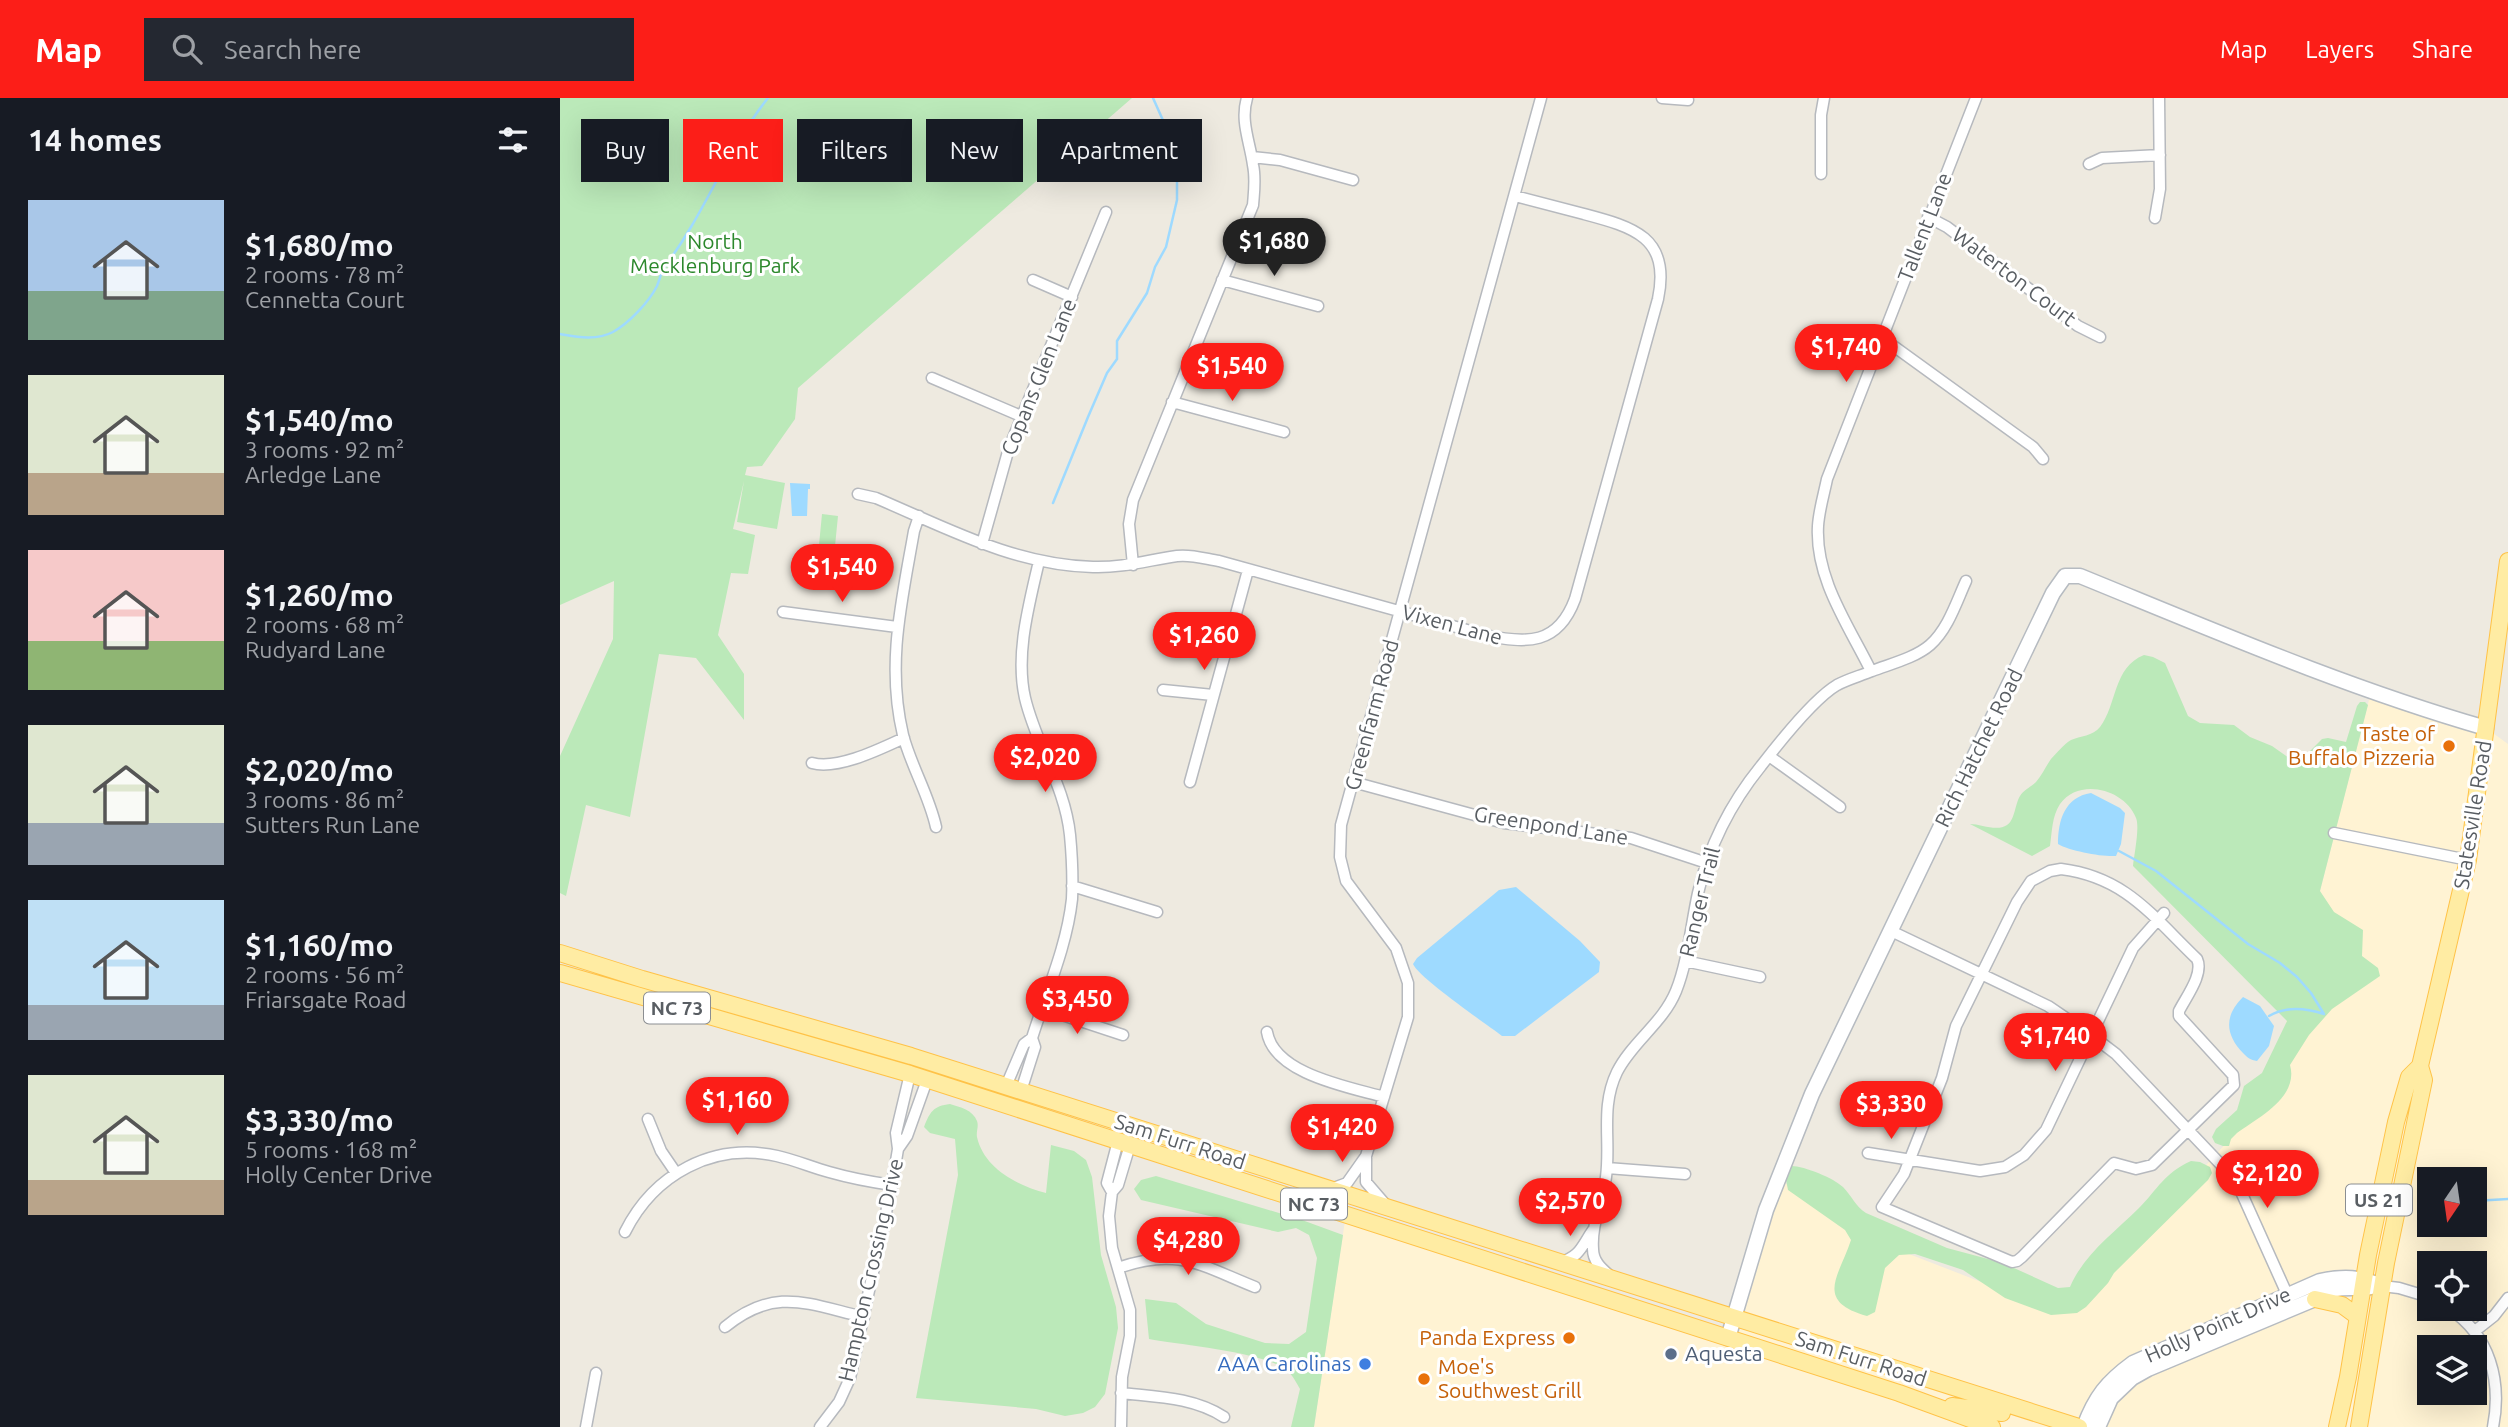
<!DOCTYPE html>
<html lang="en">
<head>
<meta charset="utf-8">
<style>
	:root { --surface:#171b24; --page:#242831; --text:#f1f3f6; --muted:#9ea1a6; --accent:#fc1e18 }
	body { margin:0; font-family:Ubuntu,sans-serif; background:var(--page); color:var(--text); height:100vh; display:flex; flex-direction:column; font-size:26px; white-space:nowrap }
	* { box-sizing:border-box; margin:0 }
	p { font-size:23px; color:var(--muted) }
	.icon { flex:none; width:38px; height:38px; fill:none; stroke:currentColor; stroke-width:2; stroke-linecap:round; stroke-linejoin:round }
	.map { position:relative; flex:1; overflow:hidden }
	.sheet { display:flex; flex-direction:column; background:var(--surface); width:560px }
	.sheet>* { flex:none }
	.banner { position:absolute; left:21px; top:21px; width:665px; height:63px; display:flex; gap:14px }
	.needle { width:46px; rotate:193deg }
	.fabs { position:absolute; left:1857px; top:1069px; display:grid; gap:14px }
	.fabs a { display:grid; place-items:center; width:70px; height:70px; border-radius:0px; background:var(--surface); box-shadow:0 7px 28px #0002; font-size:35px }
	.price { position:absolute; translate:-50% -60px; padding:0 16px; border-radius:24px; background:var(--accent); color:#fff; font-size:23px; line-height:46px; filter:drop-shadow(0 2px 4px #0008) }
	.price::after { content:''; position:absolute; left:50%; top:42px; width:21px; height:16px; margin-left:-10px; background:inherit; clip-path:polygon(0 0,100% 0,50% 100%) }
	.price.on { background:#222; color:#fff }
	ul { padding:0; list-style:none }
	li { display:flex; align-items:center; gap:21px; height:175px; padding:0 28px }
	li span { display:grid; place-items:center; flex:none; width:196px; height:140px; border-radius:0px; color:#555 }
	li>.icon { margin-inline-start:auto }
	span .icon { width:84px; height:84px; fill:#fffc; stroke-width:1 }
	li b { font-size:30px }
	h2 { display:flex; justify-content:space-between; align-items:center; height:84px; padding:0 28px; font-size:30px }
	.chip { padding:0 24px; border-radius:0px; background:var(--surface); box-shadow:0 7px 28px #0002; font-size:24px; line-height:63px }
	.chip.on { background:var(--accent); color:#fff }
	header { display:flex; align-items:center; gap:42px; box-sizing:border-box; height:98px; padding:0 35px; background:var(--accent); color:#fff }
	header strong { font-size:33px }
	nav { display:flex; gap:38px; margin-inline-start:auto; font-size:24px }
	.search { width:490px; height:63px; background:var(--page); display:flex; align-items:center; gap:18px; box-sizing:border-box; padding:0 24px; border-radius:0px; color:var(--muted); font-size:26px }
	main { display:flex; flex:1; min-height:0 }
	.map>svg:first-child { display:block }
</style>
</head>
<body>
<header>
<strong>Map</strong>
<div class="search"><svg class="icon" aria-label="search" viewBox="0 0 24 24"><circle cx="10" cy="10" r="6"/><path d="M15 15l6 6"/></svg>Search here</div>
<nav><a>Map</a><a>Layers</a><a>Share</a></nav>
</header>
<main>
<section class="sheet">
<h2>14 homes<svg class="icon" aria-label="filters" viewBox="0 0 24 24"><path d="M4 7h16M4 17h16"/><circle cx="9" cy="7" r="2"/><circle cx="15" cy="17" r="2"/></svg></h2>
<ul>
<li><span style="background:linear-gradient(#a9c7e8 65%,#7fa58c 0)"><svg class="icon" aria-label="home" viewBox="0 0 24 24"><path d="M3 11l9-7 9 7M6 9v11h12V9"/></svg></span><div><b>$1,680/mo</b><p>2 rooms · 78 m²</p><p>Cennetta Court</p></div></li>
<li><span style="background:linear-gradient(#dfe7d0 70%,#b9a48a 0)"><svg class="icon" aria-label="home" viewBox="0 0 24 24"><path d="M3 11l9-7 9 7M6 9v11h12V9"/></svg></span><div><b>$1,540/mo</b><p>3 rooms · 92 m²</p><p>Arledge Lane</p></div></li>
<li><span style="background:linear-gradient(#f6c9c9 65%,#8fb573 0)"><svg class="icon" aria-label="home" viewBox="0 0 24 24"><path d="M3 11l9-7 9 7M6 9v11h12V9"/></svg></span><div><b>$1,260/mo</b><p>2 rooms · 68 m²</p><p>Rudyard Lane</p></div></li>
<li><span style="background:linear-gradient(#dfe7d0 70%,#9aa5b1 0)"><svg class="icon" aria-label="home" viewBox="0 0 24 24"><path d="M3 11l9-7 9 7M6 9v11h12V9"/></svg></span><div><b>$2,020/mo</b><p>3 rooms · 86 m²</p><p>Sutters Run Lane</p></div></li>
<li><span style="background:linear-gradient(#bfe0f5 75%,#9aa5b1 0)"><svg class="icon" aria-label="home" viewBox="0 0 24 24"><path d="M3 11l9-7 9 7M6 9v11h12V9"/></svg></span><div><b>$1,160/mo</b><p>2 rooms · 56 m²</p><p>Friarsgate Road</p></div></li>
<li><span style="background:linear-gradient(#dfe7d0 75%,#b9a48a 0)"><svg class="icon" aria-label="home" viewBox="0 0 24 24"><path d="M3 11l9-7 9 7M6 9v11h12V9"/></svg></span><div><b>$3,330/mo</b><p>5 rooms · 168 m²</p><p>Holly Center Drive</p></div></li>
</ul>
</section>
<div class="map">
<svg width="1948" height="1329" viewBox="0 0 1948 1329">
	<rect width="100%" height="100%" fill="#eeeae0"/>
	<path fill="#fff3d3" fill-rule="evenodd" d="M1811 594 1926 630 1948 646V1329H754L786 1116 1168 1240 1218 1080 1305 1139 1491 1211 1533 1191 1669 1042 1712 980ZM1869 1082H1914V1127H1869ZM1869 1166H1914V1211H1869ZM1869 1250H1914V1295H1869Z"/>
	<path fill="#bbe9b9" d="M0 0H572L238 290 235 321 202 368 187 369 185 377 225 385 217 431 177 424 184 383 173 431 195 437 188 476 171 475 158 537 184 576V622L136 560 99 556 70 719 26 707 6 798 0 795V658L53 541 54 483 0 507Z
		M262 416 278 418 275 448 259 447Z
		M1584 557 1593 559 1605 565 1628 618 1640 625 1674 627 1690 639 1712 648 1732 662 1747 656 1762 641 1768 640 1786 644 1797 608 1800 604H1805L1808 607 1760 793 1774 814 1803 832 1802 858 1818 870 1820 878 1772 911 1749 937 1730 967C1739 999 1699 1019 1677 1035L1671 1041 1669 1048H1663L1655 1045 1652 1039 1656 1031 1677 1012 1684 988 1702 975 1727 923 1573 768C1574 757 1580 729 1576 720 1565 691 1519 679 1500 706 1492 718 1492 734 1490 748L1472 758 1410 726C1421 726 1437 734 1447 727 1455 722 1455 706 1460 698 1464 692 1471 689 1476 684 1482 677 1486 668 1491 661 1496 656 1505 645 1511 642 1520 638 1533 638 1540 629 1557 607 1553 569 1584 557Z
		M390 1006C400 1009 413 1012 417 1023 419 1028 416 1034 417 1039 424 1071 459 1088 486 1095L491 1047 514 1053 526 1062 532 1079 541 1157 556 1209 558 1230 545 1296 535 1309 523 1315 505 1318 476 1311 356 1300 398 1077 395 1041 370 1035 364 1029C370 1014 373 1008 390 1006Z
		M1631 1063 1640 1064 1650 1069 1652 1075 1648 1082 1554 1175 1548 1185 1526 1209 1517 1215 1491 1217 1445 1200 1403 1172 1355 1156 1339 1157 1325 1170 1315 1214 1307 1218C1253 1203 1280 1177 1291 1142L1285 1132 1228 1092 1226 1082 1230 1068C1242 1067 1274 1080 1283 1089 1292 1098 1295 1108 1306 1115L1387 1150 1443 1165 1498 1190 1510 1189C1524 1156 1554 1135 1579 1110 1598 1091 1604 1075 1631 1063Z
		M596 1078 742 1122 783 1137 754 1329H731L740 1291C737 1286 733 1278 728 1273 706 1254 621 1247 589 1241L585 1201 616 1205 646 1226 705 1245 729 1246 746 1234 757 1160 749 1137 736 1130 718 1134 581 1102 574 1091 581 1082Z"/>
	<path fill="#9edaff" d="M230 385 250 386V391H248L247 418H232Z
		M1531 695 1560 710 1565 715 1561 746 1556 758C1542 759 1510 753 1498 746 1498 722 1505 699 1531 695Z
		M956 789 1020 843 1040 864 1039 874 955 938H942C925 925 859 880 853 866L857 860 933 797 939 792Z
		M1683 899 1700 908 1714 928 1709 948 1697 963C1690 962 1688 960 1683 955 1665 936 1664 918 1683 899Z"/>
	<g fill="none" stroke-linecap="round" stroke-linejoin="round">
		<path stroke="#9edaff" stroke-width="2.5" d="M0 236C17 239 36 243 53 234 69 225 89 204 97 188 100 181 101 173 105 168 145 116 167 51 208 0
			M493 405 528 319 547 275 557 261V243L587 195 595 169 606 149 617 102V74L610 38 593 0
			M1559 753 1596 773 1688 846 1720 865 1737 879 1751 895 1764 916
			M1709 918C1727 908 1745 910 1764 916
			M1914 1103 1948 1101"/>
		<g stroke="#b6b9be" stroke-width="13">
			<path id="street" d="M1102 0 1128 2
				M692 59 720 62 793 82
				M1529 66 1542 60 1600 57
				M1261 76V17L1264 0
				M1368 119 1387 129 1518 228 1540 239
				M1595 120 1600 91 1599 0
				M473 182 512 199
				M662 182 758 208
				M1321 239 1473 349 1483 361
				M372 280 461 318
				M612 304 724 334
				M298 396 316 400C387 430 454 467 533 469 562 470 589 462 617 458 631 456 646 461 659 463L925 537C967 546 998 547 1015 501L1098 201C1111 139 1073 129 1024 116 1001 110 978 104 955 98
				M359 418 354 433C342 502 326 566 343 637 351 668 369 697 376 729
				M422 446 449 350 546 114
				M573 467 569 426 573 402 693 107C694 94 696 81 693 67 690 44 680 23 687 0
				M223 514 337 529
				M1311 573C1289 528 1255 481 1258 428 1259 412 1264 396 1267 381L1416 0
				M603 592 653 597
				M1209 658 1280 709
				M252 665C278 672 320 651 344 640
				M630 684 688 472
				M793 684 944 725 1071 740 1147 765
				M1774 735 1908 762
				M1501 771C1566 779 1593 819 1637 861 1644 876 1626 899 1619 913V918L1673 977 1674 987 1592 1067 1576 1071 1554 1065 1462 1159 1457 1163 1452 1164 1322 1109 1344 1076 1382 980 1396 928 1457 804 1471 783 1490 773Z
				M512 788 597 814
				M1331 833 1488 908 1531 937 1556 956 1666 1072 1678 1087 1727 1196
				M1125 863 1200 879
				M481 910 563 937
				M707 934C714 976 789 989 824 999
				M446 988 464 946 472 940
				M461 993 475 949 472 940C486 895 507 848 512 801 513 780 512 758 510 737 505 688 476 647 465 600 455 556 469 507 479 463
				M88 1021 101 1053 116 1075
				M558 1043 547 1085 552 1094 549 1118 552 1150 570 1212V1238L562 1279 561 1329
				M338 1051 347 1038 367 982
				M1308 1055 1420 1073 1445 1069 1464 1057 1486 1032 1573 850 1604 815
				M1047 1070 1125 1076
				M771 1091 787 1085 806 1058
				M552 1094 558 1087 570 1047
				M825 1106 806 1084V1058L848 919V885L836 850 786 783 780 759 781 727 981 0
				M65 1134C94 1076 153 1044 217 1058 235 1062 251 1069 269 1074 290 1080 311 1084 332 1087
				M999 1165C1021 1158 1021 1149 1033 1132
				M558 1170C618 1149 640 1167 695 1189
				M1049 1177C1041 1170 1033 1163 1033 1151 1031 1126 1043 1103 1046 1079 1051 1043 1040 1009 1057 974 1072 944 1103 925 1116 893 1128 863 1131 827 1138 795 1149 748 1171 705 1201 668 1218 646 1255 600 1277 587 1288 581 1300 578 1312 573 1330 566 1355 560 1370 547 1388 531 1396 505 1406 483
				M1822 1188 1839 1190 1869 1199
				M1890 1211C1930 1238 1942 1283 1933 1329
				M165 1229C215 1188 247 1206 304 1219
				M1915 1233 1934 1218 1948 1200
				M561 1295C596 1299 633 1299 664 1319
				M26 1329 36 1275
				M260 1329 279 1304 290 1280 332 1087 338 1051 336 1035 350 976"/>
		</g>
		<g stroke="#b6bbc1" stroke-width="17">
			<path id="secondary" d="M1168 1240 1206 1112 1252 996 1493 495 1505 478H1520C1655 533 1787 590 1926 630
				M1524 1329C1535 1299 1547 1284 1573 1265L1760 1183C1784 1178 1800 1179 1822 1188
				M1538 1329 1551 1300 1572 1280 1588 1271 1755 1201C1774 1185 1788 1192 1811 1189"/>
		</g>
		<g stroke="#ffc247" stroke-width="18">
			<path id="primary" d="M0 855 82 881 351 958 1519 1329
				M0 875 350 976 1339 1295 1432 1329
				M1755 1201 1782 1207 1797 1218
				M1392 1308 1442 1315
				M1777 1329 1788 1279 1808 1157 1836 1024 1849 979 1860 968
				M1799 1329 1826 1165 1864 982 1860 968 1908 762 1948 463"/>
		</g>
		<use href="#street" stroke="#fff" stroke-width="10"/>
		<use href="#secondary" stroke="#fff" stroke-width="14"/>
		<use href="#primary" stroke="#ffeca3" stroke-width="16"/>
	</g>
	<g fill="#e8710a" stroke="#fff" stroke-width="2.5">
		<circle cx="1889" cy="648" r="7"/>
		<circle cx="1009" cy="1240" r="7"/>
		<circle cx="864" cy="1281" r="7"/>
	</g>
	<circle fill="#5c6f8a" stroke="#fff" stroke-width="2.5" cx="1111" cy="1256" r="7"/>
	<circle fill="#3f7fe0" stroke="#fff" stroke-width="2.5" cx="805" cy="1266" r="7"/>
	<g text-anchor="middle" stroke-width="6" stroke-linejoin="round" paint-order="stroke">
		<g fill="#fff" stroke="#8b8e92" stroke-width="2">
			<rect x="84" y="894.5" width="66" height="31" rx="5"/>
			<rect x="1786" y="1086.5" width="66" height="31" rx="5"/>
			<rect x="721" y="1090.5" width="66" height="31" rx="5"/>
		</g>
		<g font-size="19" font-weight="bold" fill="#595e63">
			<text x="117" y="917">NC 73</text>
			<text x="1819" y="1109">US 21</text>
			<text x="754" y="1113">NC 73</text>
		</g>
		<g font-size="21" fill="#595e63" stroke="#fff">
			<text transform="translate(1365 129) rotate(-69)" y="7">Tallent Lane</text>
			<text transform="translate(1454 179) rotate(37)" y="7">Waterton Court</text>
			<text transform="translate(479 279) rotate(-68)" y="7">Copans Glen Lane</text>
			<text transform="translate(892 527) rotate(15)" y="7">Vixen Lane</text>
			<text transform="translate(812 617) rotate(-75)" y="7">Greenfarm Road</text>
			<text transform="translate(1419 650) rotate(-64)" y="7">Rich Hatchet Road</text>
			<text transform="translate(1913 717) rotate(-81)" y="7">Statesville Road</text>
			<text transform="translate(991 728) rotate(9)" y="7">Greenpond Lane</text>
			<text transform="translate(1140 804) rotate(-76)" y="7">Ranger Trail</text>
			<text transform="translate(620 1044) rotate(18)" y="7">Sam Furr Road</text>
			<text transform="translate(311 1172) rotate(-77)" y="7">Hampton Crossing Drive</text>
			<text transform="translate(1658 1227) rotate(-24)" y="7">Holly Point Drive</text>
			<text transform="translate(1301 1261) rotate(18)" y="7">Sam Furr Road</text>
		</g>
		<g font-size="21" fill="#2c882c" stroke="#fff">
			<text x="155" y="151">North<tspan x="155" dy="24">Mecklenburg Park</tspan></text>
		</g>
		<g font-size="21" fill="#c56008" stroke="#fff" text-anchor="end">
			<text x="1875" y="643">Taste of<tspan x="1875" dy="24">Buffalo Pizzeria</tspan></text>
			<text x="995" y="1247">Panda Express</text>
			<text x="878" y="1276" text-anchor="start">Moe's<tspan x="878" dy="24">Southwest Grill</tspan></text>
		</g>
		<g font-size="21" fill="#4e5e75" stroke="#fff" text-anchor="start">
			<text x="1125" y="1263">Aquesta</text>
		</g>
		<g font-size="21" fill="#366cbe" stroke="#fff" text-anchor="end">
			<text x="791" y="1273">AAA Carolinas</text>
		</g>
	</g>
</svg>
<div class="fabs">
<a><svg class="needle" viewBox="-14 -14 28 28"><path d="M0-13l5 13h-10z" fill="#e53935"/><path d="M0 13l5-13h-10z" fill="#9ea1a6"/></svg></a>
<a><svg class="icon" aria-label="locate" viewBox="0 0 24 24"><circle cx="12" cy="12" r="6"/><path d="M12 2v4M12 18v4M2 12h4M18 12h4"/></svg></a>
<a><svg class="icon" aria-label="layers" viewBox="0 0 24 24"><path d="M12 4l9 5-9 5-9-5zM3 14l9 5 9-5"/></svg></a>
</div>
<b class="price on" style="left:714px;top:180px">$1,680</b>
<b class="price" style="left:1286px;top:286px">$1,740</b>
<b class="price" style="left:672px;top:305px">$1,540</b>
<b class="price" style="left:282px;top:506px">$1,540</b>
<b class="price" style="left:644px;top:574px">$1,260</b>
<b class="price" style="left:485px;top:696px">$2,020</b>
<b class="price" style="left:517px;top:938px">$3,450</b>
<b class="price" style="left:1495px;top:975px">$1,740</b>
<b class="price" style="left:177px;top:1039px">$1,160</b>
<b class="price" style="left:1331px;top:1043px">$3,330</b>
<b class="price" style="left:782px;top:1066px">$1,420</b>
<b class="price" style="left:1707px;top:1112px">$2,120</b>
<b class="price" style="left:1010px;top:1140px">$2,570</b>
<b class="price" style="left:628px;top:1179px">$4,280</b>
<div class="banner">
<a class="chip">Buy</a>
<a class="chip on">Rent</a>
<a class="chip">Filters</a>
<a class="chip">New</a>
<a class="chip">Apartment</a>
</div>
</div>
</main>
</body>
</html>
